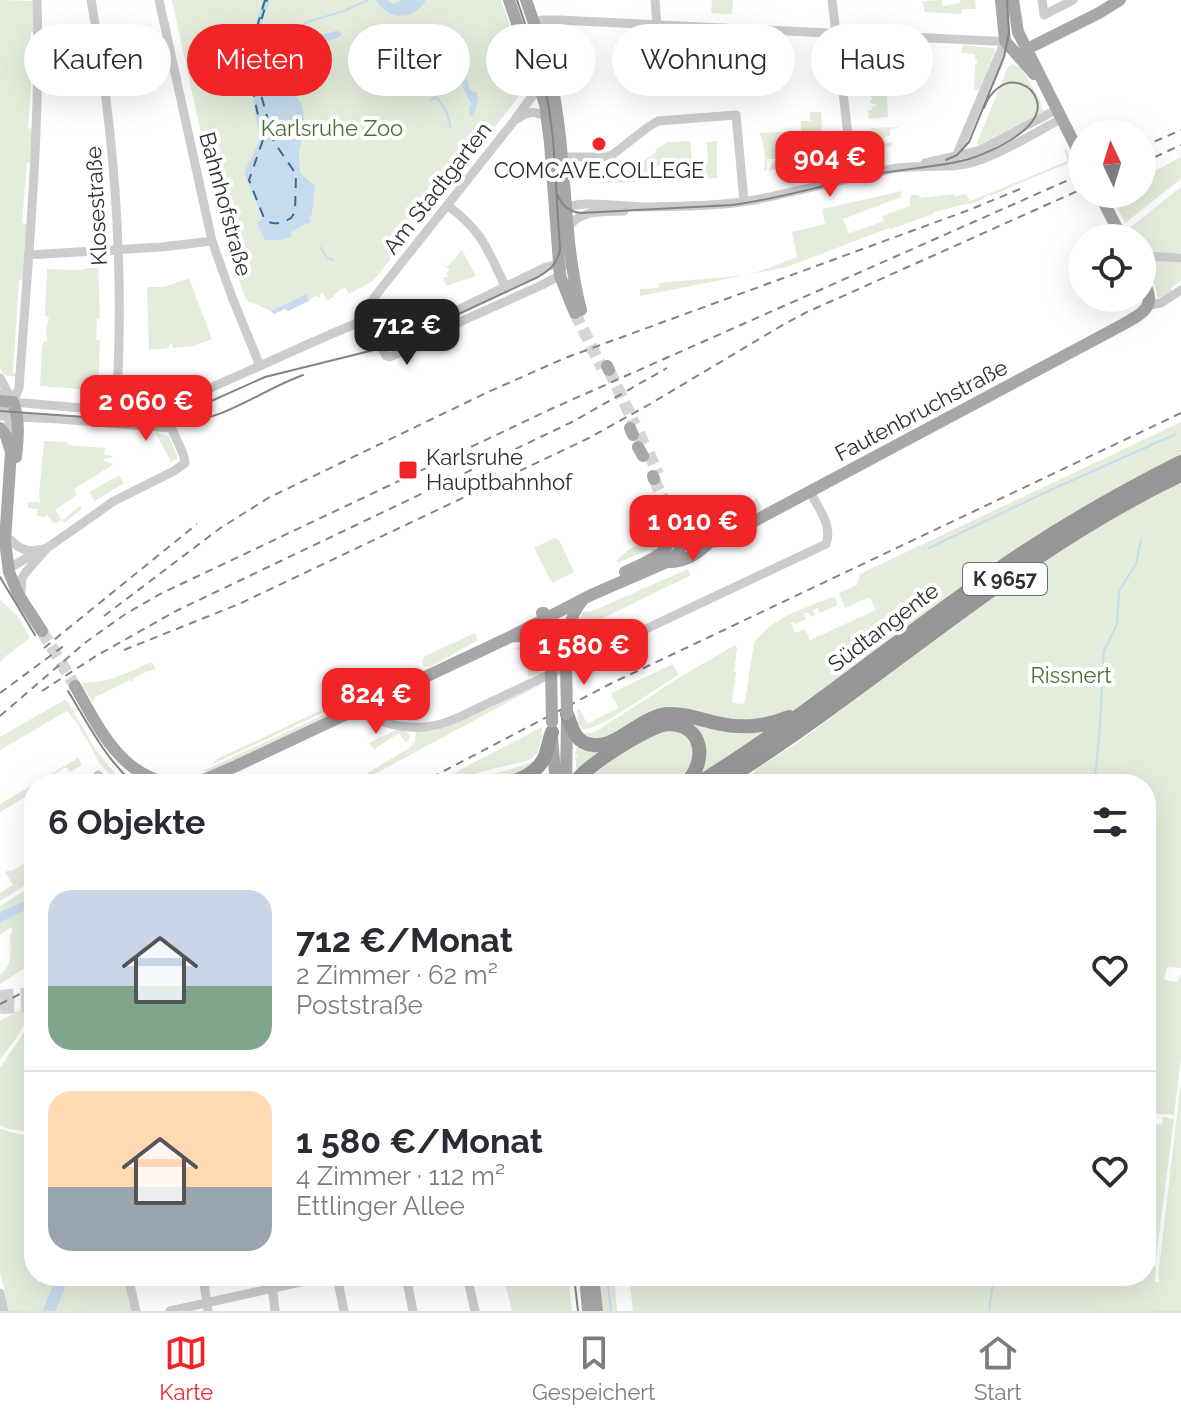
<!DOCTYPE html>
<html lang="de">
<head>
<meta charset="utf-8">
<style>
	:root { --surface:#fff; --page:#f2f2f3; --text:#2b2b33; --muted:#7c7c81; --line:#e1e1e2; --accent:#f12527 }
	body { margin:0; font-family:Raleway,sans-serif; background:var(--page); color:var(--text); height:100vh; display:flex; flex-direction:column; font-size:30px; white-space:nowrap }
	* { box-sizing:border-box; margin:0 }
	p { font-size:26px; color:var(--muted) }
	.icon { flex:none; width:44px; height:44px; fill:none; stroke:currentColor; stroke-width:2; stroke-linecap:round; stroke-linejoin:round }
	.map { position:relative; flex:1; overflow:hidden }
	.side { position:absolute; left:24px; top:774px; width:1132px; height:512px; display:flex; flex-direction:column; background:var(--surface); border-radius:32px; box-shadow:0 8px 32px #0002 }
	.side>* { flex:none }
	.hud { position:absolute; left:24px; top:24px; width:1134px; height:72px; display:flex; gap:16px }
	.needle { width:52px; rotate:356deg }
	.buttons { position:absolute; left:1068px; top:120px; display:grid; gap:16px }
	.buttons a { display:grid; place-items:center; width:88px; height:88px; border-radius:50%; background:var(--surface); box-shadow:0 8px 32px #0002; font-size:40px }
	.price { position:absolute; translate:-50% -68px; padding:0 18px; border-radius:16px; background:var(--accent); color:#fff; font-size:26px; line-height:52px; filter:drop-shadow(0 2px 4px #0008) }
	.price::after { content:''; position:absolute; left:50%; top:48px; width:24px; height:18px; margin-left:-12px; background:inherit; clip-path:polygon(0 0,100% 0,50% 100%) }
	.price.selected { background:#222; color:#fff }
	ul { padding:0; list-style:none }
	li { display:flex; align-items:center; gap:24px; height:200px; padding:0 24px }
	li+li { border-top:2px solid var(--line) }
	li span { display:grid; place-items:center; flex:none; width:224px; height:160px; border-radius:24px; color:#555 }
	li>.icon { margin-inline-start:auto }
	span .icon { width:96px; height:96px; fill:#fffc; stroke-width:1 }
	li b { font-size:34px }
	h2 { display:flex; justify-content:space-between; align-items:center; height:96px; padding:0 24px; font-size:34px }
	.tag { padding:0 28px; border-radius:36px; background:var(--surface); box-shadow:0 8px 32px #0002; font-size:28px; line-height:72px }
	.tag.selected { background:var(--accent); color:#fff }
	.tabs { display:flex; justify-content:space-around; align-items:center; height:112px; border-top:2px solid var(--line); background:var(--surface); font-size:22px; color:var(--muted) }
	.tabs a { display:grid; justify-items:center; gap:4px }
	.tabs .selected { color:var(--accent) }
	.map>svg:first-child { display:block }
</style>
</head>
<body>
<div class="map">
<svg width="1181" height="1311" viewBox="0 0 1181 1311">
	<rect width="100%" height="100%" fill="#fff"/>
	<path fill="#e4eddc" d="M0 0 35 1 36 32H31V89L28 128 33 129 31 163H27L22 223 27 224 23 280H19L13 373 17 374V377L4 375 0 368Z
		M172 0H501L527 75 528 85 373 281 349 294 345 287C336 291 335 297 327 301L323 293 320 295V297L318 298 316 296 288 311 285 309 274 314 271 311 246 300 226 245 229 241 224 239Z
		M712 0H733L732 14 711 13Z
		M942 0 943 6 960 3V0H975L976 9H962V14L925 12 922 1Z
		M962 45 995 48V51L979 91 974 89 975 64 977 63V59H975V54L961 53Z
		M622 46 637 47 636 64 621 62Z
		M651 51 707 53 710 93 677 95 676 67 651 68Z
		M867 60 870 62 874 60 890 62V67H882V92H887L888 117 869 119 868 110H872L873 108 868 107 876 106V104L870 103V100H872V97H870L869 84H866L863 66 864 62H867Z
		M1012 64 1020 67 1038 96 1044 111 979 145 977 143 1008 67Z
		M810 112H821L822 131H814L816 149H827V153L825 154 828 160H818V162L815 163 814 159 768 171 776 159H767V169L764 171C766 163 764 139 759 133L801 131V121H810Z
		M901 127 890 129V136L884 137 885 143 892 142V146L873 149 871 128Z
		M690 141 692 162 708 161 707 142 717 141V178L689 179 687 163 666 164 648 169 649 182 600 183V179L620 178 656 152 655 150 668 142Z
		M1066 149 1073 162C1045 171 1019 184 991 196L989 195 984 197V199L970 204 961 205 934 212 933 214 891 229 889 228 787 267 640 296V289L658 288 659 283 749 275 797 257 792 232 825 224 822 209 902 191 901 197 843 219 848 232 850 233 884 221 882 216 910 206V195H919L920 198 954 194 955 196 966 194 970 201 1068 161 1064 150Z
		M1181 157V179L1125 223 1111 195 1142 194V178Z
		M1181 187V253H1142V238H1131L1127 232 1128 229Z
		M462 250 476 276 447 286 443 278 448 276 446 273 450 270 438 261 447 267Z
		M1142 260 1181 263V281L1171 288 1172 293 1167 297 1158 298 1155 285Z
		M98 266 100 319H97L96 340 100 341 98 392 91 390 40 386 42 347 44 341H47L46 329 49 317 45 316V310L47 269 82 270Z
		M189 278 212 339 194 346 173 348 172 344 169 345V348L149 350 147 287H165Z
		M1181 422V455L1102 496 1041 533 793 711 757 723 712 718 601 743 583 734 595 732 680 677 735 645 737 648 734 672H736L732 703 743 704 745 701 754 643C771 618 805 608 832 597L836 598 837 605 820 613 817 608 813 610 815 615 811 617 808 612 804 614 806 619 795 624 793 622 791 623 795 633 805 629 810 640 876 610 870 597 845 608 839 593 857 585 860 574Z
		M155 432 169 436 178 458 171 462Z
		M44 441 67 442 68 445 105 448 104 455 112 456V458H106L103 461 114 464 74 489 77 495 55 510 62 520 80 506 82 509 64 523 62 520 54 524 47 515 43 518 37 515V509L28 508V502H40L39 495Z
		M119 475 124 483 95 501 89 492Z
		M1181 483V968L1167 967 1164 980 1177 982 1181 973V1059L1174 1115 1151 1113 1149 1123 1162 1125 1163 1117 1174 1119 1156 1258 1155 1260H1146V784H743L758 768 803 739 943 632 1011 583 1114 517Z
		M757 498 762 508 760 510 717 533 710 534 706 531 698 515 714 508 721 521 748 509 746 504Z
		M554 538 559 540 574 572 552 583 534 548Z
		M644 542H656L654 552 652 553 650 549 618 563 617 560 628 550Z
		M688 569 691 575 595 622 590 631 576 628 583 611 590 612Z
		M0 600 17 615 30 638 6 656 0 663Z
		M576 631 590 633 598 648 579 656 577 655Z
		M475 633 478 640 430 667 423 666 422 660 425 656Z
		M519 647C528 647 534 651 539 658L537 661 540 660 541 673 528 677 527 650 512 649Z
		M152 662 156 670H151L134 677 132 682 130 680 95 697 93 703 81 683C85 682 90 683 94 682 114 681 134 669 152 662Z
		M673 664 679 675C658 686 602 730 583 729L578 724 577 710 580 709 587 724 618 708 611 693Z
		M540 681V685L356 784H349L411 747 415 741 416 731Z
		M347 698 348 701 211 765 217 759Z
		M66 699 96 750 124 784H119L101 765 77 723 67 711 0 750V737Z
		M349 703 351 707 206 775 205 770Z
		M655 719 773 727 701 774 704 755 674 721 577 774 575 757H577V755L575 754 578 743 584 746Z
		M542 727V738L538 752 529 760 481 772 447 784H433Z
		M661 728 687 734 697 756 681 784H581L585 775Z
		M398 729 409 733 410 738 406 743 399 733 376 748V750L373 749 369 743Z
		M78 758 82 765 70 772 66 767 37 784H34V786L27 791 29 795 0 812V804Z
		M534 761H539L501 782 492 784H456L522 766Z
		M34 852V880L0 901V893L13 885 5 872 10 870 11 871 30 861 27 855Z
		M34 885V897L0 912V906Z
		M34 908V962L0 984V975C14 963 10 952 10 935L13 931 11 927 0 935V923L19 913Z
		M34 1002V1132L8 1129 0 1125V1068L30 1023Z
		M28 1005C31 1024 10 1045 0 1060V1021Z
		M1181 1081V1311H633L629 1276H1146V1264H1152L1156 1267 1155 1282H1159L1158 1277Z
		M0 1129 34 1138V1276H125L133 1311H9L0 1271Z
		M503 1276H568L572 1311H512Z
		M596 1276H614L617 1311H601Z"/>
	<path fill="#c6dcee" d="M263 0H270C260 30 245 60 263 90 271 92 280 88 288 91 313 102 302 134 299 154 299 160 300 167 300 173L315 186 312 214 309 217 310 222 291 232V237L281 240H265L257 223 263 218 244 173 260 140 246 61Z
		M376 0H387L393 4 401 0H426C414 21 388 21 376 0Z
		M338 30 342 35C333 41 324 42 315 40L312 43 314 46 323 48 326 56 309 55 300 50C302 30 312 37 325 34 330 33 334 31 338 30Z
		M460 67H462L464 72H465L470 90 477 93C479 98 476 112 472 116H470L469 108 472 104C465 95 459 79 460 67Z
		M306 294 309 301 288 311 285 309 274 314 271 311Z
		M34 897V908L19 913 0 923V912Z"/>
	<g fill="none" stroke-linecap="round" stroke-linejoin="round">
		<path stroke="#c6dcee" stroke-width="2" d="M281 90C281 76 280 58 284 44 292 21 324 18 344 11 352 8 360 3 368 0
			M430 100 436 97C444 106 450 115 450 127
			M320 247 327 258 334 260
			M929 548 1044 493 1176 434
			M1094 784 1099 739 1104 651 1117 624 1119 591 1136 564 1141 539
			M607 1276 611 1311
			M989 1311 994 1276"/>
		<path stroke="#c6dcee" stroke-width="12" d="M49 1311 63 1276"/>
		<path stroke="#376b97" stroke-width="2" stroke-dasharray="10 8" stroke-linecap="butt" d="M265 0 248 57V66L263 140 249 180 264 218C271 227 283 223 291 218L295 212 296 174 274 142 252 62 256 39 267 0"/>
		<path stroke="#d5d5d5" stroke-width="12" stroke-dasharray="12 6" stroke-linecap="butt" d="M575 313 602 368
			M609 370 635 425
			M639 433 644 444
			M649 453 658 474
			M654 479 666 505
			M42 631 75 686"/>
		<path stroke="#d5d5d5" stroke-width="14" stroke-dasharray="14 7" stroke-linecap="butt" d="M0 997 34 994
			M0 1007 34 1005"/>
		<path stroke="#ccc" stroke-width="9" d="M91 0C115 135 125 274 116 411
			M159 0 212 241 232 297 260 366
			M655 0 657 26
			M832 0 853 177
			M1042 0 1044 15 1073 0
			M534 22 544 20H559L991 41H1005L952 166
			M539 83 533 95 514 121 376 295 366 309 365 314 386 356 390 357 403 351 415 342 542 285 562 274
			M517 119C528 111 536 110 547 118
			M562 157H606L612 155 648 127 658 121 736 115 744 201
			M925 163 978 151 1056 110
			M447 205C482 231 487 248 505 286
			M561 210C579 198 628 208 651 207 685 206 721 206 754 200 802 191 849 177 897 168 920 165 943 168 966 164 995 158 1034 133 1061 119
			M568 228C580 209 603 212 624 211
			M28 255 162 247 212 241
			M1142 256 1181 258
			M1149 305 1161 303 1181 290
			M378 340H389L407 335 546 267 554 265 566 266
			M0 378 13 402
			M0 394 10 426 11 441
			M13 402 19 388C28 259 41 129 37 0
			M13 402 138 413 156 410 175 402
			M0 416 59 419 171 428
			M11 540C22 553 33 552 47 548
			M9 572 13 566 37 552
			M21 592 22 578 26 572 47 548 114 501 174 471 185 463C185 448 163 424 171 411 179 400 227 381 242 374 284 355 325 336 367 319
			M364 706C373 724 405 729 424 727 436 726 446 723 457 718L826 544C833 526 818 507 810 492
			M98 775 108 784
			M128 1276 136 1311
			M203 1276 208 1311
			M271 1276 275 1311
			M337 1276 344 1311
			M406 1276 413 1311
			M467 1276 475 1311
			M0 1293 4 1311
			M170 1311 328 1276"/>
		<path stroke="#a7a7a7" stroke-width="12" d="M509 0 545 104 550 143 560 276 575 313
			M526 0C539 37 552 75 557 114 567 179 564 246 581 310
			M1001 0 1005 41
			M1013 0 1018 32 1081 157
			M1005 41 1034 74
			M1027 49 1099 13 1120 0
			M1102 199 1122 238
			M607 366 609 370
			M0 401 13 402C20 420 18 439 16 457
			M0 428 6 436 11 452 5 541 9 572 18 594 42 631
			M630 428 633 435
			M638 447 643 456
			M653 476 654 479
			M671 538 707 542 717 541 1122 325C1147 311 1157 306 1142 278
			M667 562C684 563 699 553 710 542
			M625 572C660 556 682 549 666 505
			M542 613 552 619 564 650
			M544 613 543 624 552 651 551 668
			M513 636C532 636 544 642 548 662
			M566 661C567 640 568 616 583 600
			M75 686C99 728 121 778 175 784
			M552 737 556 784
			M183 784 206 779 236 766 510 637 591 595 667 562 679 552 683 536 682 527 671 502
			M566 784 567 719
			M585 1276 588 1311
			M593 1276 597 1311"/>
		<path stroke="#969696" stroke-width="14" d="M567 714C572 728 575 743 593 745 617 748 640 717 667 714 684 713 699 719 716 723 742 729 764 727 789 717
			M504 784C522 780 540 772 546 753 549 745 549 739 552 732
			M574 784C582 768 651 724 669 724 704 725 708 762 685 784
			M697 784C804 718 899 637 1003 566 1060 527 1119 493 1181 462
			M719 784C877 687 1012 555 1181 475"/>
		<path stroke="#848484" stroke-width="2" d="M946 160 957 155 969 142 1004 57 1009 33 1007 0
			M557 194C562 206 569 212 581 213L732 205C779 199 824 185 870 175 900 169 931 168 961 161 984 156 1045 130 1037 101 1032 84 1012 77 998 88 991 93 987 100 984 108
			M0 411 170 423C218 425 259 391 303 375
			M144 418 180 415 265 377 390 346 538 277C550 270 557 264 560 250L553 138 548 102 539 65 517 0
			M0 577 35 635
			M68 691C88 724 105 758 134 784
			M574 1276 578 1311"/>
		<path stroke="#848484" stroke-width="2" stroke-dasharray="8 6" stroke-linecap="butt" d="M1142 147 1181 130
			M1142 163 1181 145
			M104 616 219 529 268 498 486 393 565 358 969 210 1020 189
			M44 648 197 524
			M124 650 239 604 589 438 650 404 781 326 805 313 1082 189
			M42 691 96 656 176 611 574 421 667 368
			M0 693 65 645
			M0 716 86 642 124 615 160 594 551 409 1082 174
			M419 784 608 685 1181 413
			M0 1004 34 987"/>
		<path stroke="#a7a7a7" stroke-width="12" d="M566 661 567 714
			M551 668 552 722"/>
	</g>
	<g fill="#f12527" stroke="#fff" stroke-width="3">
		<circle cx="599" cy="144" r="8"/>
		<rect x="398" y="460" width="20" height="20" rx="4"/>
	</g>
	<g text-anchor="middle" stroke-width="8" stroke-linejoin="round" paint-order="stroke">
		<rect fill="#fff" stroke="#6d6d6d" stroke-width="2" x="963" y="563" width="84" height="32" rx="6"/>
		<g font-size="20" font-weight="bold" fill="#2f2f2f">
			<text x="1005" y="586">K 9657</text>
		</g>
		<g font-size="22" fill="#4e6e39" stroke="#fff">
			<text x="332" y="136">Karlsruhe Zoo</text>
			<text x="1071" y="683">Rissnert</text>
		</g>
		<g font-size="22" fill="#2f2f2f" stroke="#fff">
			<text x="599" y="178">COMCAVE.COLLEGE</text>
			<text x="426" y="465" text-anchor="start">Karlsruhe<tspan x="426" dy="25">Hauptbahnhof</tspan></text>
		</g>
		<g font-size="22" fill="#2f2f2f" stroke="#fff">
			<text transform="translate(437 188) rotate(-52)" y="8">Am Stadtgarten</text>
			<text transform="translate(226 204) rotate(75)" y="8">Bahnhofstraße</text>
			<text transform="translate(96 206) rotate(-93)" y="8">Klosestraße</text>
			<text transform="translate(921 410) rotate(-28)" y="8">Fautenbruchstraße</text>
			<text transform="translate(883 627) rotate(-37)" y="8">Südtangente</text>
		</g>
	</g>
</svg>
<div class="buttons">
<a><svg class="needle" viewBox="-14 -14 28 28"><path d="M0-13l5 13h-10z" fill="#e53935"/><path d="M0 13l5-13h-10z" fill="#7c7c81"/></svg></a>
<a><svg class="icon" aria-label="locate" viewBox="0 0 24 24"><circle cx="12" cy="12" r="6"/><path d="M12 2v4M12 18v4M2 12h4M18 12h4"/></svg></a>
</div>
<b class="price" style="left:830px;top:199px">904 €</b>
<b class="price selected" style="left:407px;top:367px">712 €</b>
<b class="price" style="left:146px;top:443px">2 060 €</b>
<b class="price" style="left:693px;top:563px">1 010 €</b>
<b class="price" style="left:584px;top:687px">1 580 €</b>
<b class="price" style="left:376px;top:736px">824 €</b>
<div class="hud">
<a class="tag">Kaufen</a>
<a class="tag selected">Mieten</a>
<a class="tag">Filter</a>
<a class="tag">Neu</a>
<a class="tag">Wohnung</a>
<a class="tag">Haus</a>
</div>
<section class="side">
<h2>6 Objekte<svg class="icon" aria-label="filters" viewBox="0 0 24 24"><path d="M4 7h16M4 17h16"/><circle cx="9" cy="7" r="2"/><circle cx="15" cy="17" r="2"/></svg></h2>
<ul>
<li><span style="background:linear-gradient(#c9d6e8 60%,#7fa58c 0)"><svg class="icon" aria-label="home" viewBox="0 0 24 24"><path d="M3 11l9-7 9 7M6 9v11h12V9"/></svg></span><div><b>712 €/Monat</b><p>2 Zimmer · 62 m²</p><p>Poststraße</p></div><svg class="icon" aria-label="heart" viewBox="0 0 24 24"><path d="M12 20l-8-8c-3-5 5-10 8-4 3-6 11-1 8 4z"/></svg></li>
<li><span style="background:linear-gradient(#ffd9b3 60%,#9aa5b1 0)"><svg class="icon" aria-label="home" viewBox="0 0 24 24"><path d="M3 11l9-7 9 7M6 9v11h12V9"/></svg></span><div><b>1 580 €/Monat</b><p>4 Zimmer · 112 m²</p><p>Ettlinger Allee</p></div><svg class="icon" aria-label="heart" viewBox="0 0 24 24"><path d="M12 20l-8-8c-3-5 5-10 8-4 3-6 11-1 8 4z"/></svg></li>
</ul>
</section>
</div>
<nav class="tabs">
<a class="selected"><svg class="icon" aria-label="map" viewBox="0 0 24 24"><path d="M3 6l6-2 6 2 6-2v14l-6 2-6-2-6 2zM9 4v14M15 6v14"/></svg>Karte</a>
<a><svg class="icon" aria-label="saved" viewBox="0 0 24 24"><path d="M7 4h10v16l-5-4-5 4z"/></svg>Gespeichert</a>
<a><svg class="icon" aria-label="home" viewBox="0 0 24 24"><path d="M3 11l9-7 9 7M6 9v11h12V9"/></svg>Start</a>
</nav>
</body>
</html>
